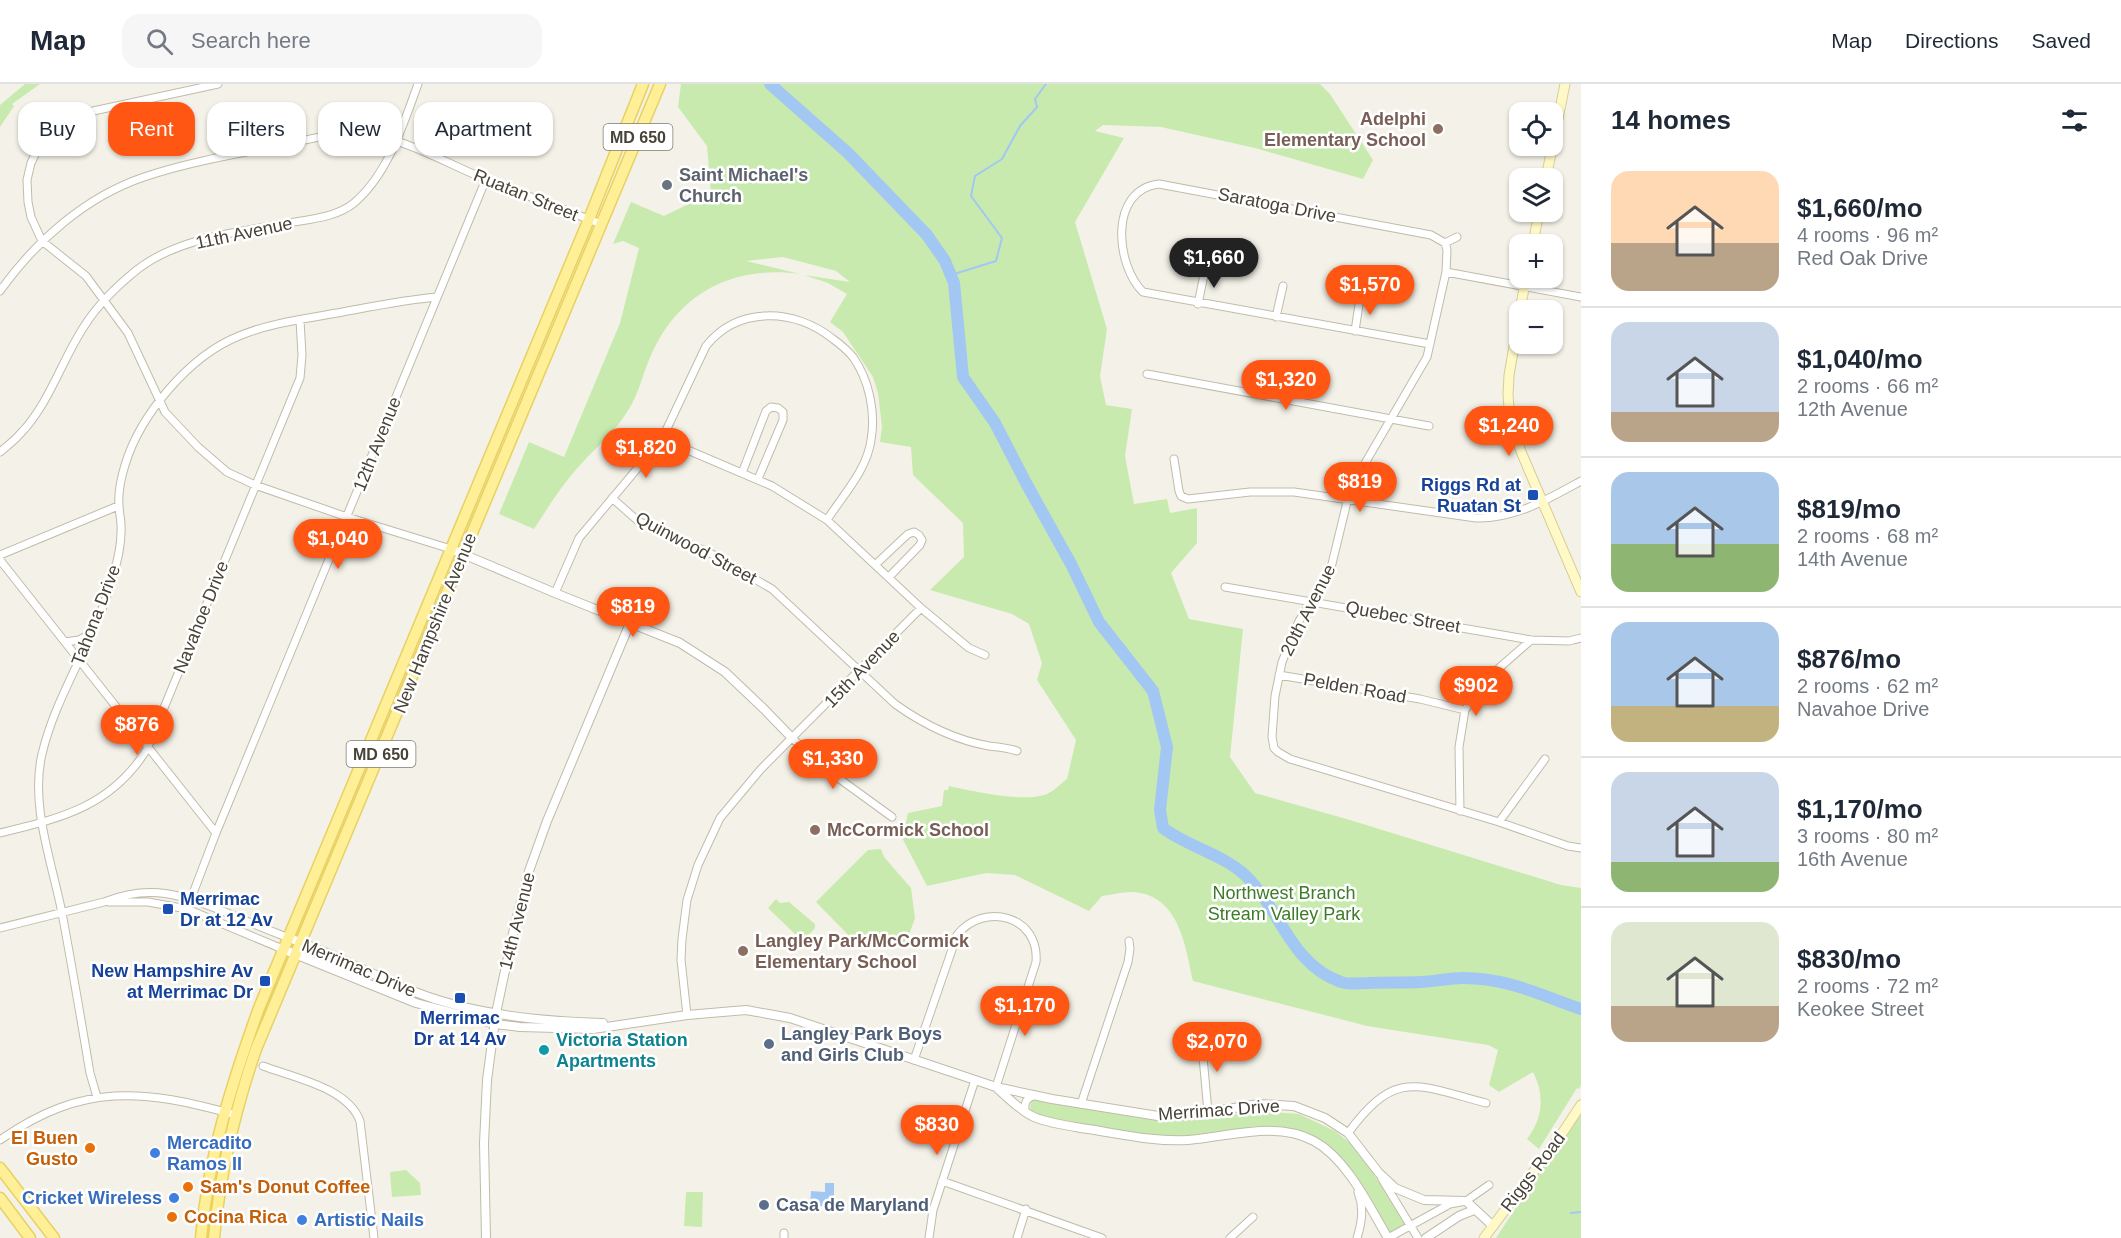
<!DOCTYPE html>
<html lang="en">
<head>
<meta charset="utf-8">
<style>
	:root { --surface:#fff; --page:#f6f6f7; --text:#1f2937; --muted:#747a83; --line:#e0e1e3; --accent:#ff5614 }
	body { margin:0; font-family:Helvetica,sans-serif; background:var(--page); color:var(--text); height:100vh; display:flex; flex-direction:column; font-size:22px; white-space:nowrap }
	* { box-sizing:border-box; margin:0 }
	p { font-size:20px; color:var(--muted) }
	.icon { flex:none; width:33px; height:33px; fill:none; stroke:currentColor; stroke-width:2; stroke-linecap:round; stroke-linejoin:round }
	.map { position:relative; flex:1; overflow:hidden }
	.drawer { display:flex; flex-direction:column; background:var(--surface); width:540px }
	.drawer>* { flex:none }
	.guide { position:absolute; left:18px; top:18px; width:570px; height:54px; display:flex; gap:12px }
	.buttons { position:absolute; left:1509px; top:18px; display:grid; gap:12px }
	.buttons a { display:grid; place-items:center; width:54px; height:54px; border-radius:12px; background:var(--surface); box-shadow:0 2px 4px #0004; font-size:30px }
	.price { position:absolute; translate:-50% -51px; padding:0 14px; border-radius:21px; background:var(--accent); color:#fff; font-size:20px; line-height:39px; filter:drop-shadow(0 2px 3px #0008) }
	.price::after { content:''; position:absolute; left:50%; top:36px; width:18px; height:14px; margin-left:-9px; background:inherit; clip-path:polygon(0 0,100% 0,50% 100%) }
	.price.current { background:#222; color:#fff }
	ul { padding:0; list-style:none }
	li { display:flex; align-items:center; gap:18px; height:150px; padding:0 30px }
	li+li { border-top:2px solid var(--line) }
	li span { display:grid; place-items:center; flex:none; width:168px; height:120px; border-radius:18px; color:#555 }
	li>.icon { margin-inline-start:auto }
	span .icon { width:72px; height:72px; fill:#fffc; stroke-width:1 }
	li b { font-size:26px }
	h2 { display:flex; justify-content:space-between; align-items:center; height:72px; padding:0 30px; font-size:26px }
	.chip { padding:0 21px; border-radius:18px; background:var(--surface); box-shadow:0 2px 4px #0004; font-size:21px; line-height:54px }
	.chip.current { background:var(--accent); color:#fff }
	header { display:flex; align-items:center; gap:36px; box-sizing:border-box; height:84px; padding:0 30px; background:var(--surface); border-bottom:2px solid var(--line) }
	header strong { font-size:28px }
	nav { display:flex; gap:33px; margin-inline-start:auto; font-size:21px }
	.search { width:420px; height:54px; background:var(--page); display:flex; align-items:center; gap:15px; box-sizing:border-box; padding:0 21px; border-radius:18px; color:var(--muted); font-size:22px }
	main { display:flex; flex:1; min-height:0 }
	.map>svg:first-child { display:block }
</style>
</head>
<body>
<header>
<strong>Map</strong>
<div class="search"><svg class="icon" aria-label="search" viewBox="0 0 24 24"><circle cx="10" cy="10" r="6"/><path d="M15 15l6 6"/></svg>Search here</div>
<nav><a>Map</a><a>Directions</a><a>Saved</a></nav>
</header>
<main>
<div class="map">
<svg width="1581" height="1154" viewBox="0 0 1581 1154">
	<rect width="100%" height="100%" fill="#f4f2e8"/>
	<path fill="#c8eaaf" d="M25 0H40L12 20 14 22 0 43V21Z
		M681 0H1320L1330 10 1373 76 1363 95 1255 64 1161 43 1103 41 1095 47 1124 54 1075 138 1107 245 1100 292 1106 321 1132 325 1125 372 1134 420 1167 415 1170 429 1197 424V459L1171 489 1189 535 1243 545 1230 673 1255 709 1350 736 1561 801 1581 804V1001L1579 1005 1577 1004 1539 1065 1527 1055C1543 1034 1545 1011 1533 988L1499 1008 1489 1001 1498 966 1488 961 1367 942 1193 897C1186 865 1180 816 1140 809 1128 806 1113 811 1102 812L1089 827 1015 791 986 789 927 802 898 746 906 739 908 729 942 722 944 706H948L949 702C972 707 1021 718 1044 711 1052 709 1060 700 1067 695L1076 656 1037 596 1042 579 1029 540 1012 530 930 506 964 473 963 439 913 391 911 363 880 358 882 343 878 309 873 293 843 248 830 238 847 210 828 199 804 191 850 198 836 187 783 173 746 177 800 190C734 181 680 208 652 269 643 288 639 311 627 328 615 348 597 362 582 379 563 399 549 422 534 445L499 430 529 358 564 373 620 239 639 164 623 157 613 160 631 118 664 132 711 109 707 62 678 23Z
		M881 765 884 773 911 804 915 834 905 862 880 854 855 858 816 818 868 766Z
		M776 815 780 819 789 818 815 840V844L804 856H801L768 824Z
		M1035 1015 1178 1037 1261 1027 1299 1030 1335 1047 1350 1059 1370 1084 1404 1137 1405 1140 1394 1148 1388 1147 1366 1107 1345 1077 1324 1058 1302 1048 1285 1043 1255 1042 1210 1051 1163 1053 1049 1035 1036 1031 1030 1026 1031 1017Z
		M1581 1025V1154H1496Z
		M406 1086 420 1099 421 1111 392 1113 390 1088Z
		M686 1108H703L702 1143 684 1142Z"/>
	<path fill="#a2c7f3" d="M825 1099H834V1122H810L811 1107 825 1108Z"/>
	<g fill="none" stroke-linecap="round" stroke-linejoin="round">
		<path stroke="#a2c7f3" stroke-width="2" d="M951 191 996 177 1002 154 971 112 975 92 1002 75 1020 42 1037 23 1035 15 1046 0
			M1571 1129 1581 1128"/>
		<path stroke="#a2c7f3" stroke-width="12" d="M770 0 848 69 927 151 945 177 954 199 963 293 995 339 1026 399 1071 480 1099 538 1153 607 1167 663 1160 726 1163 744C1188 763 1223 770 1246 792 1280 825 1291 881 1341 898 1349 901 1360 899 1368 899 1386 898 1404 899 1422 898 1436 897 1450 894 1463 894 1508 894 1540 911 1581 925"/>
		<g stroke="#c0bcaa" stroke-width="9">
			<path id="minor" d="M218 0 84 29 58 43 41 58 31 79 27 96 28 118 31 133 42 157 86 192 128 249 165 328 198 363 227 388 255 401 347 433 451 465
				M1445 159 1447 166 1446 188 1427 273 1357 393 1348 414 1330 488 1299 537 1282 578 1275 612 1272 653 1274 664 1278 668 1290 675 1499 738 1568 762 1581 764
				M1446 188 1581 213
				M0 207C36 157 85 113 144 93 186 79 230 71 273 63 306 56 343 45 377 52 412 59 445 78 478 92 519 109 560 124 601 140
				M1198 220 1205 186
				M1276 233 1283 202
				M1355 247 1360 214
				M1430 260 1143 208C1116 182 1108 106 1159 100L1431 151 1445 159 1457 153
				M1147 290 1429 342
				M662 355 772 402 827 436 921 524 969 564 985 571
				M0 368C7 362 14 357 20 350 50 319 62 275 85 241 99 219 118 201 138 185 180 153 239 148 289 139 311 135 337 133 354 119 388 90 403 41 418 0
				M1174 375 1179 407 1181 412 1188 415 1250 408H1294L1476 434C1515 435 1548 415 1581 397
				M742 389 766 327 771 323 778 324 783 328V336L758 395
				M612 414 638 437 710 469 772 505 895 620C923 640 955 656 989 662 999 663 1008 664 1017 667
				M0 471 118 422
				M0 476 216 749
				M876 480 908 450 914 448 919 451 922 456 920 461 889 493
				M1225 503 1531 556 1569 557 1581 554
				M555 509 579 454 662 355 706 262C738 222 794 224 833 255 840 260 847 266 853 273 869 296 876 328 871 356 867 386 843 411 827 436
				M65 558 79 556 90 550
				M1279 591 1420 615 1465 626
				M793 655 830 688 892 733
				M1460 727 1459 663 1465 626 1490 592 1531 556
				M1499 738 1545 675
				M0 749C62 734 112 722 147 665L300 294 302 271 300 236
				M109 818H148L187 825 285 866
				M187 825 216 749 486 95
				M0 844 104 818C150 800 181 810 225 828 246 837 268 846 289 854
				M687 931 681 876 682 855 687 816 698 781 720 734 761 685 921 524
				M1201 951 1208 1028
				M914 976 957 851C984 817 1040 832 1036 878L996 1003
				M263 982C295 994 348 1004 360 1037L374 1154
				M97 1013 90 989C81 936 72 882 62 829 52 778 30 722 42 670 56 610 95 556 112 496 117 478 122 461 121 441 121 435 119 428 119 421 118 409 121 394 125 381 140 331 189 272 239 252 270 239 304 235 337 229 370 223 403 216 437 213
				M1081 1020 1128 878 1130 865 1129 857
				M1025 1028C1024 1018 1026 1014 1036 1011
				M1348 1049C1396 984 1417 1001 1486 1019
				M0 1056C83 998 143 1005 236 1031
				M1382 1095 1418 1154
				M942 1097 1102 1154
				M784 1154V1149
				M929 1154 933 1126 975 996
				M1017 1154 1026 1125
				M1230 1154 1253 1133
				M1357 1154C1362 1138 1364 1124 1358 1108
				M1388 1154 1450 1120 1466 1117 1489 1101"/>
		</g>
		<g stroke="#c0bcaa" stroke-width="10">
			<path id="tertiary" d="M451 465 555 509 680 559 725 588 764 625 793 655
				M289 854C332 869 373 891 415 908 474 931 541 937 603 939
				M285 866 416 919 495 940 520 943 593 945 687 931 746 926 790 934 996 1003 1052 1015 1158 1032H1183L1259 1020 1294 1022 1325 1034 1348 1049 1379 1089 1395 1104 1424 1116 1466 1117 1493 1142
				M998 1005C1008 1014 1022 1028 1034 1033 1051 1040 1070 1042 1088 1045 1120 1050 1155 1058 1188 1056 1229 1053 1275 1036 1314 1057 1347 1075 1369 1122 1388 1154
				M486 1154 484 1059 487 996 496 929 515 840 529 787 547 737 630 539
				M1426 1154 1459 1132 1474 1126"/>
		</g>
		<g stroke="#d6cd96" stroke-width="11">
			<path id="secondary" d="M1546 94 1565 0
				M1533 160 1539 128
				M1520 226 1526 194
				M1520 228 1509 291 1508 311 1510 337 1522 370 1581 508
				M1484 1154 1561 1051 1581 1021"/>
		</g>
		<g stroke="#e8d162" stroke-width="13">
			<path id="primary" d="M0 1084 54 1154
				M0 1114 30 1154
				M201 1154C208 1074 232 999 259 924L589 135 643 0
				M214 1154C220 1089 235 1026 256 965L660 0"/>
		</g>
		<use href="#minor" stroke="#fff" stroke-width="7"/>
		<use href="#tertiary" stroke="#fff" stroke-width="8"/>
		<use href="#secondary" stroke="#fff9c7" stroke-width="9"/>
		<use href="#primary" stroke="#ffef96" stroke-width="10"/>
	</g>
	<g fill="#8d6e63" stroke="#fff" stroke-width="2">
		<circle cx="1438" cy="45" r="6"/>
		<circle cx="815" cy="746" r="6"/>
		<circle cx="743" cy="867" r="6"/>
	</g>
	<circle fill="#6b7280" stroke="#fff" stroke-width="2" cx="667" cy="101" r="6"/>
	<g fill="#1a4fb4" stroke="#fff" stroke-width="2">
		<rect x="1527" y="405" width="12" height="12" rx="3"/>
		<rect x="162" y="819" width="12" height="12" rx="3"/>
		<rect x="259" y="891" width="12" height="12" rx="3"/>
		<rect x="454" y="908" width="12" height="12" rx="3"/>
	</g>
	<g fill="#5c6f8a" stroke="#fff" stroke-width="2">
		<circle cx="769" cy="960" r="6"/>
		<circle cx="764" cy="1121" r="6"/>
	</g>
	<circle fill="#0f9aa8" stroke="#fff" stroke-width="2" cx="544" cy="966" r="6"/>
	<g fill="#e8710a" stroke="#fff" stroke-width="2">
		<circle cx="90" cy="1064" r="6"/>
		<circle cx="188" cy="1103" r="6"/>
		<circle cx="172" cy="1133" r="6"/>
	</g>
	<g fill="#3f7fe0" stroke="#fff" stroke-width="2">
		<circle cx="155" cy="1069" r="6"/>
		<circle cx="174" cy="1114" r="6"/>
		<circle cx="302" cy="1136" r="6"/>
	</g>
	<g text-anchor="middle" stroke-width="5" stroke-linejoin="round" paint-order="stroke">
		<g fill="#fff" stroke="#7f7b72" stroke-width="1.5">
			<rect x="603.5" y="40" width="69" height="26" rx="4.5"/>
			<rect x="346.5" y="657" width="69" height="26" rx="4.5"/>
		</g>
		<g font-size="16" font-weight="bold" fill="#484336">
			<text x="638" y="59">MD 650</text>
			<text x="381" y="676">MD 650</text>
		</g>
		<g font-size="18" font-weight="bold" fill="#785e54" stroke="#fff" text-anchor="start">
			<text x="1426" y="41" text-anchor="end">Adelphi<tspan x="1426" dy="21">Elementary School</tspan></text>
			<text x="827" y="752">McCormick School</text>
			<text x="755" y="863">Langley Park/McCormick<tspan x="755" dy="21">Elementary School</tspan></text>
		</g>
		<g font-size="18" font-weight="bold" fill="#5b616d" stroke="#fff" text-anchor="start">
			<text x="679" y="97">Saint Michael's<tspan x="679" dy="21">Church</tspan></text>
		</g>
		<g font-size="18" fill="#484336" stroke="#fff">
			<text transform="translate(526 111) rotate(22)" y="6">Ruatan Street</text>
			<text transform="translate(1277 121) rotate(11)" y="6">Saratoga Drive</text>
			<text transform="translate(244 149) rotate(-12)" y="6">11th Avenue</text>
			<text transform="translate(377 360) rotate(-68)" y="6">12th Avenue</text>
			<text transform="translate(696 464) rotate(28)" y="6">Quinwood Street</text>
			<text transform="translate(1308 526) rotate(-63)" y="6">20th Avenue</text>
			<text transform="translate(96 531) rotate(-69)" y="6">Tahona Drive</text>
			<text transform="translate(201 533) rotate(-68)" y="6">Navahoe Drive</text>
			<text transform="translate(1403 533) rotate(10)" y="6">Quebec Street</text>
			<text transform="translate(435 539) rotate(-68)" y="6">New Hampshire Avenue</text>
			<text transform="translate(862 585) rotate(-46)" y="6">15th Avenue</text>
			<text transform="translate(1355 604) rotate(10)" y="6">Pelden Road</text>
			<text transform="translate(517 837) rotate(-76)" y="6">14th Avenue</text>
			<text transform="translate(359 884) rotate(23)" y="6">Merrimac Drive</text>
			<text transform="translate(1219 1026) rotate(-4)" y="6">Merrimac Drive</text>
			<text transform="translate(1533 1088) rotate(-53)" y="6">Riggs Road</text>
		</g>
		<g font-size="18" font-weight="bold" fill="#164399" stroke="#fff" text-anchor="end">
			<text x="1521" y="407">Riggs Rd at<tspan x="1521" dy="21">Ruatan St</tspan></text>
			<text x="180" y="821" text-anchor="start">Merrimac<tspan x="180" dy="21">Dr at 12 Av</tspan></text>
			<text x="253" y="893">New Hampshire Av<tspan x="253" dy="21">at Merrimac Dr</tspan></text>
			<text x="460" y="940" text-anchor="middle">Merrimac<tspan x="460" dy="21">Dr at 14 Av</tspan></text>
		</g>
		<g font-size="18" fill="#3c7c27" stroke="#fff">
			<text x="1284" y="815">Northwest Branch<tspan x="1284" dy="21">Stream Valley Park</tspan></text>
		</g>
		<g font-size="18" font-weight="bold" fill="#4e5e75" stroke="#fff" text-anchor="start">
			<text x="781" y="956">Langley Park Boys<tspan x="781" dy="21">and Girls Club</tspan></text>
			<text x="776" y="1127">Casa de Maryland</text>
		</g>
		<g font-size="18" font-weight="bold" fill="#0d838f" stroke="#fff" text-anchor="start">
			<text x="556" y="962">Victoria Station<tspan x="556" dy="21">Apartments</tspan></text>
		</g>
		<g font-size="18" font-weight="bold" fill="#c56008" stroke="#fff" text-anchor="start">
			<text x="78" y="1060" text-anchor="end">El Buen<tspan x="78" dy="21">Gusto</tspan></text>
			<text x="200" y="1109">Sam's Donut Coffee</text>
			<text x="184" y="1139">Cocina Rica</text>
		</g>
		<g font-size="18" font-weight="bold" fill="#366cbe" stroke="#fff" text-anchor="start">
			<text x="167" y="1065">Mercadito<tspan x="167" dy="21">Ramos II</tspan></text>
			<text x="162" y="1120" text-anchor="end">Cricket Wireless</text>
			<text x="314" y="1142">Artistic Nails</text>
		</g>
	</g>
</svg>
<div class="buttons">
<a><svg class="icon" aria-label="locate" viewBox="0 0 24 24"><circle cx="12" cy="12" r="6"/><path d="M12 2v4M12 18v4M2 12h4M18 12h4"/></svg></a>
<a><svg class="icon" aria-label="layers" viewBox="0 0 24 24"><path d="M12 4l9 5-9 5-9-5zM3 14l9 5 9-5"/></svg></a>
<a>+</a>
<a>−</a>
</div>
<b class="price current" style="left:1214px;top:205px">$1,660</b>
<b class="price" style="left:1370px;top:232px">$1,570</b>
<b class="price" style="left:1286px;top:327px">$1,320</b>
<b class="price" style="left:1509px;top:373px">$1,240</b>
<b class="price" style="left:646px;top:395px">$1,820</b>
<b class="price" style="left:1360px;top:429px">$819</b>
<b class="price" style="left:338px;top:486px">$1,040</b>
<b class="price" style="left:633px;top:554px">$819</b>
<b class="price" style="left:1476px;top:633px">$902</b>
<b class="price" style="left:137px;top:672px">$876</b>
<b class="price" style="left:833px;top:706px">$1,330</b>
<b class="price" style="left:1025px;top:953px">$1,170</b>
<b class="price" style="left:1217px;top:989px">$2,070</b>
<b class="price" style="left:937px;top:1072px">$830</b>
<div class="guide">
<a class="chip">Buy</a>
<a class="chip current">Rent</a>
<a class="chip">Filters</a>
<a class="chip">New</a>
<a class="chip">Apartment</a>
</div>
</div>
<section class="drawer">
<h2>14 homes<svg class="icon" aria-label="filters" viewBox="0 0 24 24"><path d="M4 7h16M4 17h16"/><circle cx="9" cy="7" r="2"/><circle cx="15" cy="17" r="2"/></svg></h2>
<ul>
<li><span style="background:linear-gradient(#ffd9b3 60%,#b9a48a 0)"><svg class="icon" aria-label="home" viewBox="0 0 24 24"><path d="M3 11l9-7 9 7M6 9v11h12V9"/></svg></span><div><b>$1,660/mo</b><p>4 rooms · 96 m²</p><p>Red Oak Drive</p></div></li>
<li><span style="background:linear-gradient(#c9d6e8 75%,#b9a48a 0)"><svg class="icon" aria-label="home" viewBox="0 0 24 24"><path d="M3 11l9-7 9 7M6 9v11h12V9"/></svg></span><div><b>$1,040/mo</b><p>2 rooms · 66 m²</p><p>12th Avenue</p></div></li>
<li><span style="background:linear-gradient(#a9c7e8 60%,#8fb573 0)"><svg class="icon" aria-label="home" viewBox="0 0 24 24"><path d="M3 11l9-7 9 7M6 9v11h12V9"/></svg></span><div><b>$819/mo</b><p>2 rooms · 68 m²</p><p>14th Avenue</p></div></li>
<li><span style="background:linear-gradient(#a9c7e8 70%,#c2b280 0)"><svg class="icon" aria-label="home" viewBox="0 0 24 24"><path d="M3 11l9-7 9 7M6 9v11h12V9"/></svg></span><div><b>$876/mo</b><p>2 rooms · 62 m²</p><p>Navahoe Drive</p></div></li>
<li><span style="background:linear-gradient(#c9d6e8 75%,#8fb573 0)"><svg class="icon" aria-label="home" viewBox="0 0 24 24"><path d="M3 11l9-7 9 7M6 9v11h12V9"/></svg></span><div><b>$1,170/mo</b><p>3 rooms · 80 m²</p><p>16th Avenue</p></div></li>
<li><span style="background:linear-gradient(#dfe7d0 70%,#b9a48a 0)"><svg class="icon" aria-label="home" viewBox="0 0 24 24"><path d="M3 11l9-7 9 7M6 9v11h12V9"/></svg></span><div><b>$830/mo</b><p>2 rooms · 72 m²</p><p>Keokee Street</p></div></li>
</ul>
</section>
</main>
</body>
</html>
